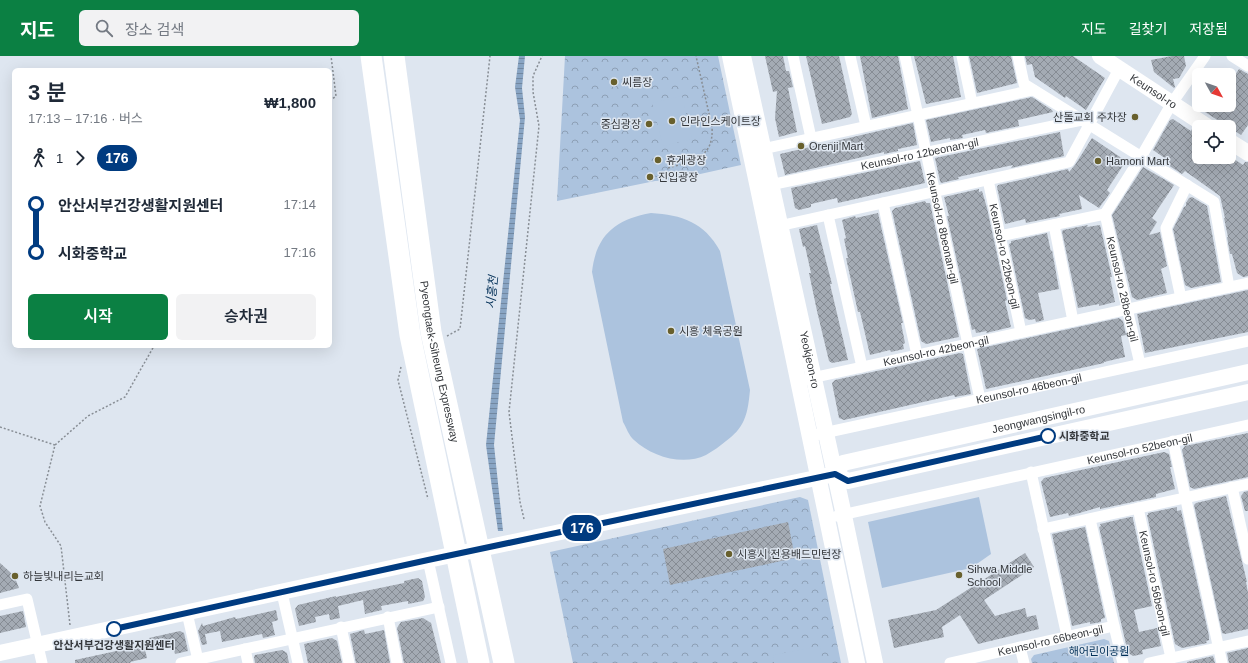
<!DOCTYPE html>
<html lang="ko">
<meta charset="utf-8">
<style>
:root{--surface:#fff;--page:#f2f2f3;--text:#1f2937;--muted:#747a83;--accent:#0b8043}
body{margin:0;font-family:Arial,"Noto Sans KR",sans-serif;background:var(--page);color:var(--text);height:100vh;display:flex;flex-direction:column;font-size:15px;white-space:nowrap}
*{box-sizing:border-box;margin:0}
p{font-size:13px;color:var(--muted)}
.icon{flex:none;width:22px;height:22px;fill:none;stroke:currentColor;stroke-width:2;stroke-linecap:round;stroke-linejoin:round}
.map{position:relative;flex:1;overflow:hidden}
.details{position:absolute;left:12px;top:12px;width:320px;height:280px;display:flex;flex-direction:column;background:var(--surface);border-radius:6px;box-shadow:0 4px 16px #0002}
.details>*{flex:none}
.badge{padding:0 8px;border-radius:13px;font-size:14px;line-height:26px}
.needle{width:26px;rotate:130deg}
.controls{position:absolute;left:1192px;top:12px;display:grid;gap:8px}
.controls a{display:grid;place-items:center;width:44px;height:44px;border-radius:6px;background:var(--surface);box-shadow:0 4px 16px #0002;font-size:20px}
.map>.badge{position:absolute;translate:-50% -50%;box-shadow:0 0 0 2px #fff}
.legs{display:flex;align-items:center;gap:6px;height:44px;padding:0 16px;font-size:13px}
.legs p{margin-inline-start:auto}
.head{display:flex;align-items:center;justify-content:space-between;height:68px;padding:0 16px}
h1{font-size:22px;font-weight:600;line-height:30px}
.primary-button{display:flex;gap:8px;margin-top:auto;padding:8px 16px}
.primary-button a{flex:1;height:46px;border-radius:6px;background:var(--accent);color:#fff;font-size:16px;font-weight:600;line-height:46px;text-align:center}
.primary-button a+a{background:var(--page);color:var(--text)}
ul{padding:0 16px;list-style:none}
li{display:flex;align-items:center;gap:14px;height:48px;font-size:15px}
li i{display:grid;place-items:center;width:6px;height:100%;margin:0 5px;background:currentColor}
li i::after{content:'';width:10px;height:10px;margin:-5px;border:3px solid;border-radius:50%;background:var(--surface)}
li p{margin-inline-start:auto}
li:first-child i{background:linear-gradient(#0000 50%,currentColor 0)}
li:last-child i{background:linear-gradient(currentColor 50%,#0000 0)}
header{display:flex;align-items:center;gap:24px;box-sizing:border-box;height:56px;padding:0 20px;background:var(--accent);color:#fff}
header strong{font-size:19px}
nav{display:flex;gap:22px;margin-inline-start:auto;font-size:14px}
.search{width:280px;height:36px;background:var(--page);display:flex;align-items:center;gap:10px;box-sizing:border-box;padding:0 14px;border-radius:6px;color:var(--muted);font-size:15px}
.map>svg:first-child{display:block}
.park{fill:url(#park-crowns)}
.pitch{fill:#acc3de}
.water{fill:url(#water-rules)}
.building{fill:url(#building-cross-hatch)}
.lines{fill:none;stroke-linecap:round;stroke-linejoin:round}
.path{stroke:#888e95;stroke-width:1.5;stroke-dasharray:2 2;stroke-linecap:butt}
.street{stroke:#fff;stroke-width:11}
.secondary{stroke:#fff;stroke-width:16}
.highway{stroke:#fff;stroke-width:21}
.line-1-casing{stroke:#fff;stroke-width:9}
.line-1{stroke:#003b80;stroke-width:6}
.poi-dot{fill:#68602d;stroke:#dee6f0;stroke-width:1.5}
.stop-1-dot{fill:#fff;stroke:#003b80;stroke-width:2}
.labels{text-anchor:middle;dominant-baseline:central;stroke-width:3;stroke-linejoin:round;paint-order:stroke}
.poi-label{font-size:11px;fill:#34373b;stroke:#dee6f0;text-anchor:start}
.street-label{font-size:11px;fill:#34373b;stroke:#dee6f0}
.stop-label{font-size:11px;font-weight:bold;fill:#34373b;stroke:#dee6f0;text-anchor:start}
.park-label{font-size:11px;fill:#023058;stroke:#dee6f0}
.water-label{font-size:12px;font-style:italic;fill:#033058;stroke:#dee6f0}
</style>
<header>
<strong>지도</strong>
<div class="search"><svg class="icon" aria-label="search" viewBox="0 0 24 24"><circle cx="10" cy="10" r="6"/><path d="M15 15l6 6"/></svg>장소 검색</div>
<nav><a>지도</a><a>길찾기</a><a>저장됨</a></nav>
</header>
<div class="map">
<svg width="1248" height="607" viewBox="0 0 1248 607">
<defs>
<pattern id="park-crowns" width="20" height="18" patternUnits="userSpaceOnUse"><rect width="20" height="18" fill="#acc3de"/><path d="M2 6a3 3 0 1 1 6 0M12 15a3 3 0 1 1 6 0" fill="none" stroke="#8d9fb5"/></pattern>
<pattern id="water-rules" width="6" height="5" patternUnits="userSpaceOnUse"><rect width="6" height="5" fill="#89a5c4"/><path d="M0 2.5h6" fill="none" stroke="#7187a0"/></pattern>
<pattern id="building-cross-hatch" width="8" height="8" patternUnits="userSpaceOnUse"><rect width="8" height="8" fill="#a4abb4"/><path d="M0 0l8 8M0 8l8-8" fill="none" stroke="#868c94"/></pattern>
</defs>
<rect width="100%" height="100%" fill="#dee6f0"/>
<g class="park">
<polygon points="565,0 718,0 741,109 673,124 655,125 557,145"/>
<polygon points="800,441 808,444 841,607 573,607 550,496"/>
<polygon points="1104,583 1109,585 1114,607 1032,607 1031,603 1034,599"/>
</g>
<g class="pitch">
<polygon points="682,40 692,83 663,90 652,47"/>
<path d="M651 157C682 159 704 166 720 195L750 334C749 344 748 355 744 364 740 373 734 379 726 385 720 390 713 395 706 399 683 410 652 401 634 384 629 380 626 371 623 366L592 216C596 179 616 163 651 157Z"/>
<polygon points="979,441 991,498 971,512 882,532 868,466"/>
<polygon points="820,590 823,607 774,607 773,599"/>
</g>
<polygon class="water" points="519,0 525,0 522,32 525,61 494,389 503,475 498,475 486,389 520,64 515,31"/>
<g class="building">
<polygon points="765,0 783,0 786,15 789,15 793,31 788,32 797,76 779,81 775,62 777,35 773,36"/>
<polygon points="806,0 839,0 852,58 850,61 822,68"/>
<polygon points="860,0 898,0 908,53 872,62"/>
<polygon points="914,0 953,0 961,41 926,48"/>
<polygon points="969,0 1011,0 1017,27 977,37"/>
<polygon points="1025,0 1073,0 1105,22 1086,54 1066,40 1065,42 1035,21 1032,8 1027,9"/>
<polygon points="1172,0 1184,0 1186,10 1179,22 1173,23 1175,31 1174,32 1154,16 1151,4"/>
<polygon points="1239,13 1248,18 1248,69 1241,79 1205,56 1209,49 1229,49 1229,28"/>
<polygon points="1032,41 1052,54 1053,56 1018,64 1019,70 986,77 985,74 962,79 963,82 950,84 950,82 931,86 926,64"/>
<polygon points="1173,63 1191,75 1192,73 1199,78 1199,101 1231,101 1243,109 1245,106 1248,106 1248,220 1243,221 1237,217 1232,198 1230,198 1227,181 1228,181 1224,162 1225,162 1220,140 1185,115 1182,118 1168,109 1169,105 1153,94 1170,64"/>
<polygon points="913,67 917,89 898,93 898,95 884,98 884,96 785,119 780,98"/>
<polygon points="1060,76 1064,100 1011,112 1013,109 958,121 959,123 941,127 940,125 935,102"/>
<polygon points="1092,82 1126,105 1107,134 1110,137 1099,152 1079,139 1082,153 1059,158 1060,160 1045,163 1026,167 1025,163 1005,168 997,131 998,129 1068,113 1069,116 1075,109"/>
<polygon points="920,105 925,127 838,147 837,142 811,148 811,151 799,154 795,152 791,132"/>
<polygon points="1143,111 1174,129 1152,162 1157,166 1149,179 1160,176 1167,210 1161,213 1167,237 1137,244 1132,241 1112,159"/>
<polygon points="979,133 979,136 982,135 987,152 1007,244 1005,245 1011,271 986,277 987,275 976,277 975,273 972,274 947,160 949,160 944,141"/>
<polygon points="1192,141 1207,150 1221,226 1191,232 1185,229 1173,173 1184,151 1186,150 1186,147 1189,142"/>
<polygon points="925,145 926,147 930,147 959,281 926,288 921,285 892,155 895,152"/>
<polygon points="878,157 903,267 901,267 905,287 903,288 904,293 891,296 890,294 870,299 860,256 858,256 846,202 848,202 844,183 846,182 842,164 855,160 856,162"/>
<polygon points="817,169 828,213 832,228 830,228 848,304 832,307 829,305 817,255 809,217 811,217 805,190 803,191 799,173"/>
<polygon points="1088,169 1087,171 1100,169 1112,221 1110,221 1115,246 1099,250 1099,248 1078,252 1062,176 1063,174"/>
<polygon points="1047,177 1051,196 1052,194 1059,233 1038,237 1044,264 1036,266 1035,263 1029,264 1025,262 1009,188 1011,187 1011,185"/>
<polygon points="1248,234 1248,276 1145,297 1137,258"/>
<polygon points="1119,262 1123,265 1126,279 1121,280 1125,301 1104,306 1104,307 986,333 977,293"/>
<polygon points="960,297 963,298 971,338 955,341 954,339 844,364 839,362 832,327 835,324"/>
<polygon points="1248,377 1248,421 1194,433 1190,431 1182,394 1185,390"/>
<polygon points="1164,396 1169,398 1172,411 1170,411 1175,433 1156,438 1156,441 1100,453 1100,451 1069,460 1068,457 1050,461 1041,426 1044,422"/>
<polygon points="1248,435 1248,455 1245,455 1241,440 1244,436"/>
<polygon points="1226,440 1247,526 1246,526 1248,537 1248,573 1225,578 1222,577 1194,449 1196,447"/>
<polygon points="1177,451 1177,455 1181,454 1209,580 1209,584 1206,585 1207,587 1182,592 1175,588 1147,459 1148,459 1148,457"/>
<polygon points="1130,461 1133,461 1133,463 1152,550 1134,554 1139,576 1157,572 1161,590 1142,594 1143,598 1133,600 1128,597 1099,471 1101,470 1100,468"/>
<polygon points="788,466 795,502 670,529 663,493"/>
<polygon points="1085,471 1105,562 1101,563 1101,566 1090,568 1090,566 1072,570 1052,478"/>
<polygon points="1025,497 1034,511 984,544 995,560 1025,552 1027,561 1036,559 1039,573 978,588 960,559 942,571 944,581 894,592 888,564 936,554"/>
<polygon points="0,507 10,516 15,522 19,532 0,537"/>
<polygon points="418,522 422,525 425,541 423,545 408,548 408,545 381,550 382,554 365,558 363,544 338,550 340,562 330,564 329,558 315,561 316,566 299,570 295,553 298,549 336,540 336,541 404,527 404,525"/>
<polygon points="276,554 278,564 272,566 275,579 263,582 262,578 222,586 220,575 205,578 207,588 202,589 198,575 202,567 203,570 235,561 236,563"/>
<polygon points="23,555 26,571 0,577 0,560"/>
<polygon points="423,562 431,567 441,607 404,607 397,572 401,566"/>
<polygon points="364,574 365,578 384,574 390,607 356,607 350,578"/>
<polygon points="180,575 184,577 188,595 175,598 172,588 151,592 149,582"/>
<polygon points="332,582 337,585 342,607 308,607 304,588"/>
<polygon points="144,589 147,602 130,606 131,607 75,607 75,604"/>
<polygon points="1248,592 1248,607 1229,607 1227,597"/>
<polygon points="282,594 287,597 289,607 255,607 254,601 255,599"/>
<polygon points="1213,600 1215,607 1187,607 1187,606"/>
</g>
<g class="lines">
<g class="path">
<polyline points="330,45 336,40 331,0"/>
<path d="M668 112C693 105 714 102 712 71L696 0"/>
<polyline points="447,280 460,273 490,0"/>
<polyline points="401,311 398,324 428,443"/>
<polyline points="0,371 55,389"/>
<polyline points="524,463 520,446 509,356 539,70 533,36 533,20 542,0"/>
<polyline points="70,569 61,490 45,466 40,450 55,389 88,360 125,341 154,290"/>
</g>
<g class="street">
<polyline points="793,0 811,82"/>
<polyline points="850,0 866,70"/>
<path id="s1" d="M905 0 980 343"/>
<polyline points="962,0 972,47"/>
<polyline points="1018,0 1024,28 1214,146 1229,231"/>
<polyline points="1232,0 1248,10"/>
<polyline points="758,94 1033,34"/>
<path id="s2" d="M988 124 1021 276"/>
<path id="s3" d="M765 130 1082 64"/>
<polyline points="883,147 917,299"/>
<path id="s4" d="M1105 158 1140 308"/>
<polyline points="828,159 862,311"/>
<polyline points="1054,169 1073,265"/>
<polyline points="774,171 1069,106 1119,13"/>
<polyline points="1000,180 1105,158 1141,101 1172,47 1205,0"/>
<polyline points="1181,242 1166,172 1187,129"/>
<path id="s5" d="M807 323 1248 227"/>
<path id="s6" d="M810 380 1248 285"/>
<polyline points="1173,385 1222,607"/>
<polyline points="1031,416 1067,580"/>
<polyline points="1232,431 1248,503"/>
<path id="s7" d="M1138 452 1171 602"/>
<path id="s8" d="M837 460 1248 369"/>
<polyline points="1090,463 1114,570"/>
<polyline points="1043,473 1248,428"/>
<polyline points="428,504 451,607"/>
<polyline points="282,537 298,607"/>
<polyline points="0,549 27,543 42,607"/>
<polyline points="187,557 198,604"/>
<polyline points="388,561 397,607"/>
<polyline points="341,571 349,607"/>
<polyline points="1020,591 1024,607"/>
<polyline points="245,593 248,607"/>
<polyline points="181,607 439,551"/>
<path id="s9" d="M950 607 1114 570 1123 607"/>
<polyline points="1149,607 1248,585"/>
</g>
<g class="secondary">
<polyline points="730,0 758,132 857,607"/>
<path id="s10" d="M743 0 842 450 875 607"/>
<path id="s11" d="M1100 0 1208 71"/>
<polyline points="1229,85 1248,97"/>
<path id="s12" d="M835 418 843 407 1248 316"/>
<polyline points="0,597 428,504 835,418 848,425 1248,336"/>
</g>
<g class="highway">
<polyline points="371,0 410,279 479,607"/>
<path id="s13" d="M394 0 431 276 504 607"/>
</g>
</g>
<g class="lines">
<g class="line-1-casing">
<polyline id="line-1" points="114,573 428,504 835,418 848,425 1048,380"/>
</g>
<use href="#line-1" class="line-1"/>
</g>
<g class="poi-dot">
<circle cx="614" cy="26" r="4"/>
<circle cx="1135" cy="61" r="4"/>
<circle cx="672" cy="65" r="4"/>
<circle cx="649" cy="68" r="4"/>
<circle cx="801" cy="90" r="4"/>
<circle cx="658" cy="104" r="4"/>
<circle cx="1098" cy="105" r="4"/>
<circle cx="650" cy="121" r="4"/>
<circle cx="671" cy="275" r="4"/>
<circle cx="729" cy="498" r="4"/>
<circle cx="959" cy="519" r="4"/>
<circle cx="15" cy="520" r="4"/>
</g>
<g class="stop-1-dot">
<circle cx="1048" cy="380" r="7"/>
<circle cx="114" cy="573" r="7"/>
</g>
<g class="labels">
<g class="poi-label">
<text x="622" y="26">씨름장</text>
<text x="1127" y="61" text-anchor="end">산돌교회 주차장</text>
<text x="680" y="65">인라인스케이트장</text>
<text x="641" y="68" text-anchor="end">중심광장</text>
<text x="809" y="90">Orenji Mart</text>
<text x="666" y="104">휴게광장</text>
<text x="1106" y="105">Hamoni Mart</text>
<text x="658" y="121">진입광장</text>
<text x="679" y="275">시흥 체육공원</text>
<text x="737" y="498">시흥시 전용배드민턴장</text>
<text x="967" y="513">Sihwa Middle<tspan x="967" dy="13">School</tspan></text>
<text x="23" y="520">하늘빛내리는교회</text>
</g>
<g class="street-label">
<text stroke="none"><textPath href="#s11" startOffset="64">Keunsol-ro</textPath></text>
<text stroke="none"><textPath href="#s3" startOffset="158">Keunsol-ro 12beonan-gil</textPath></text>
<text stroke="none"><textPath href="#s1" startOffset="176">Keunsol-ro 8beonan-gil</textPath></text>
<text stroke="none"><textPath href="#s2" startOffset="78">Keunsol-ro 22beon-gil</textPath></text>
<text stroke="none"><textPath href="#s4" startOffset="77">Keunsol-ro 28beon-gil</textPath></text>
<text stroke="none"><textPath href="#s5" startOffset="132">Keunsol-ro 42beon-gil</textPath></text>
<text stroke="none"><textPath href="#s10" startOffset="311">Yeokjeon-ro</textPath></text>
<text stroke="none"><textPath href="#s13" startOffset="309">Pyeongtaek-Siheung Expressway</textPath></text>
<text stroke="none"><textPath href="#s6" startOffset="224">Keunsol-ro 46beon-gil</textPath></text>
<text stroke="none"><textPath href="#s12" startOffset="214">Jeongwangsingil-ro</textPath></text>
<text stroke="none"><textPath href="#s8" startOffset="310">Keunsol-ro 52beon-gil</textPath></text>
<text stroke="none"><textPath href="#s7" startOffset="77">Keunsol-ro 56beon-gil</textPath></text>
<text stroke="none"><textPath href="#s9" startOffset="103">Keunsol-ro 66beon-gil</textPath></text>
</g>
<g class="stop-label">
<text x="1059" y="380">시화중학교</text>
<text x="114" y="589" text-anchor="middle">안산서부건강생활지원센터</text>
</g>
<g class="park-label">
<text x="1099" y="595">해어린이공원</text>
</g>
<g class="water-label">
<text transform="translate(492 236) rotate(-84)">시흥천</text>
</g>
</g>
</svg>
<div class="controls">
<a><svg class="needle" viewBox="-14 -14 28 28"><path d="M0-13l5 13h-10z" fill="#e53935"/><path d="M0 13l5-13h-10z" fill="#747a83"/></svg></a>
<a><svg class="icon" aria-label="locate" viewBox="0 0 24 24"><circle cx="12" cy="12" r="6"/><path d="M12 2v4M12 18v4M2 12h4M18 12h4"/></svg></a>
</div>
<b class="badge" style="left:582px;top:472px;background:#003b80;color:#fff">176</b>
<section class="details">
<div class="head"><div><h1>3 분</h1><p>17:13 – 17:16 · 버스</p></div><b>₩1,800</b></div>
<div class="legs"><svg class="icon" aria-label="walk" viewBox="0 0 24 24"><circle cx="13" cy="4" r="2"/><path d="M13 8l-2 6 4 7M11 14l-3 7M7 12l3-4h3l4 4"/></svg>1<svg class="icon" aria-label="forward" viewBox="0 0 24 24"><path d="M9 5l7 7-7 7"/></svg><b class="badge" style="background:#003b80;color:#fff">176</b></div>
<ul>
<li><i style="color:#003b80"></i><b>안산서부건강생활지원센터</b><p>17:14</p></li>
<li><i style="color:#003b80"></i><b>시화중학교</b><p>17:16</p></li>
</ul>
<div class="primary-button"><a>시작</a><a>승차권</a></div>
</section>
</div>
